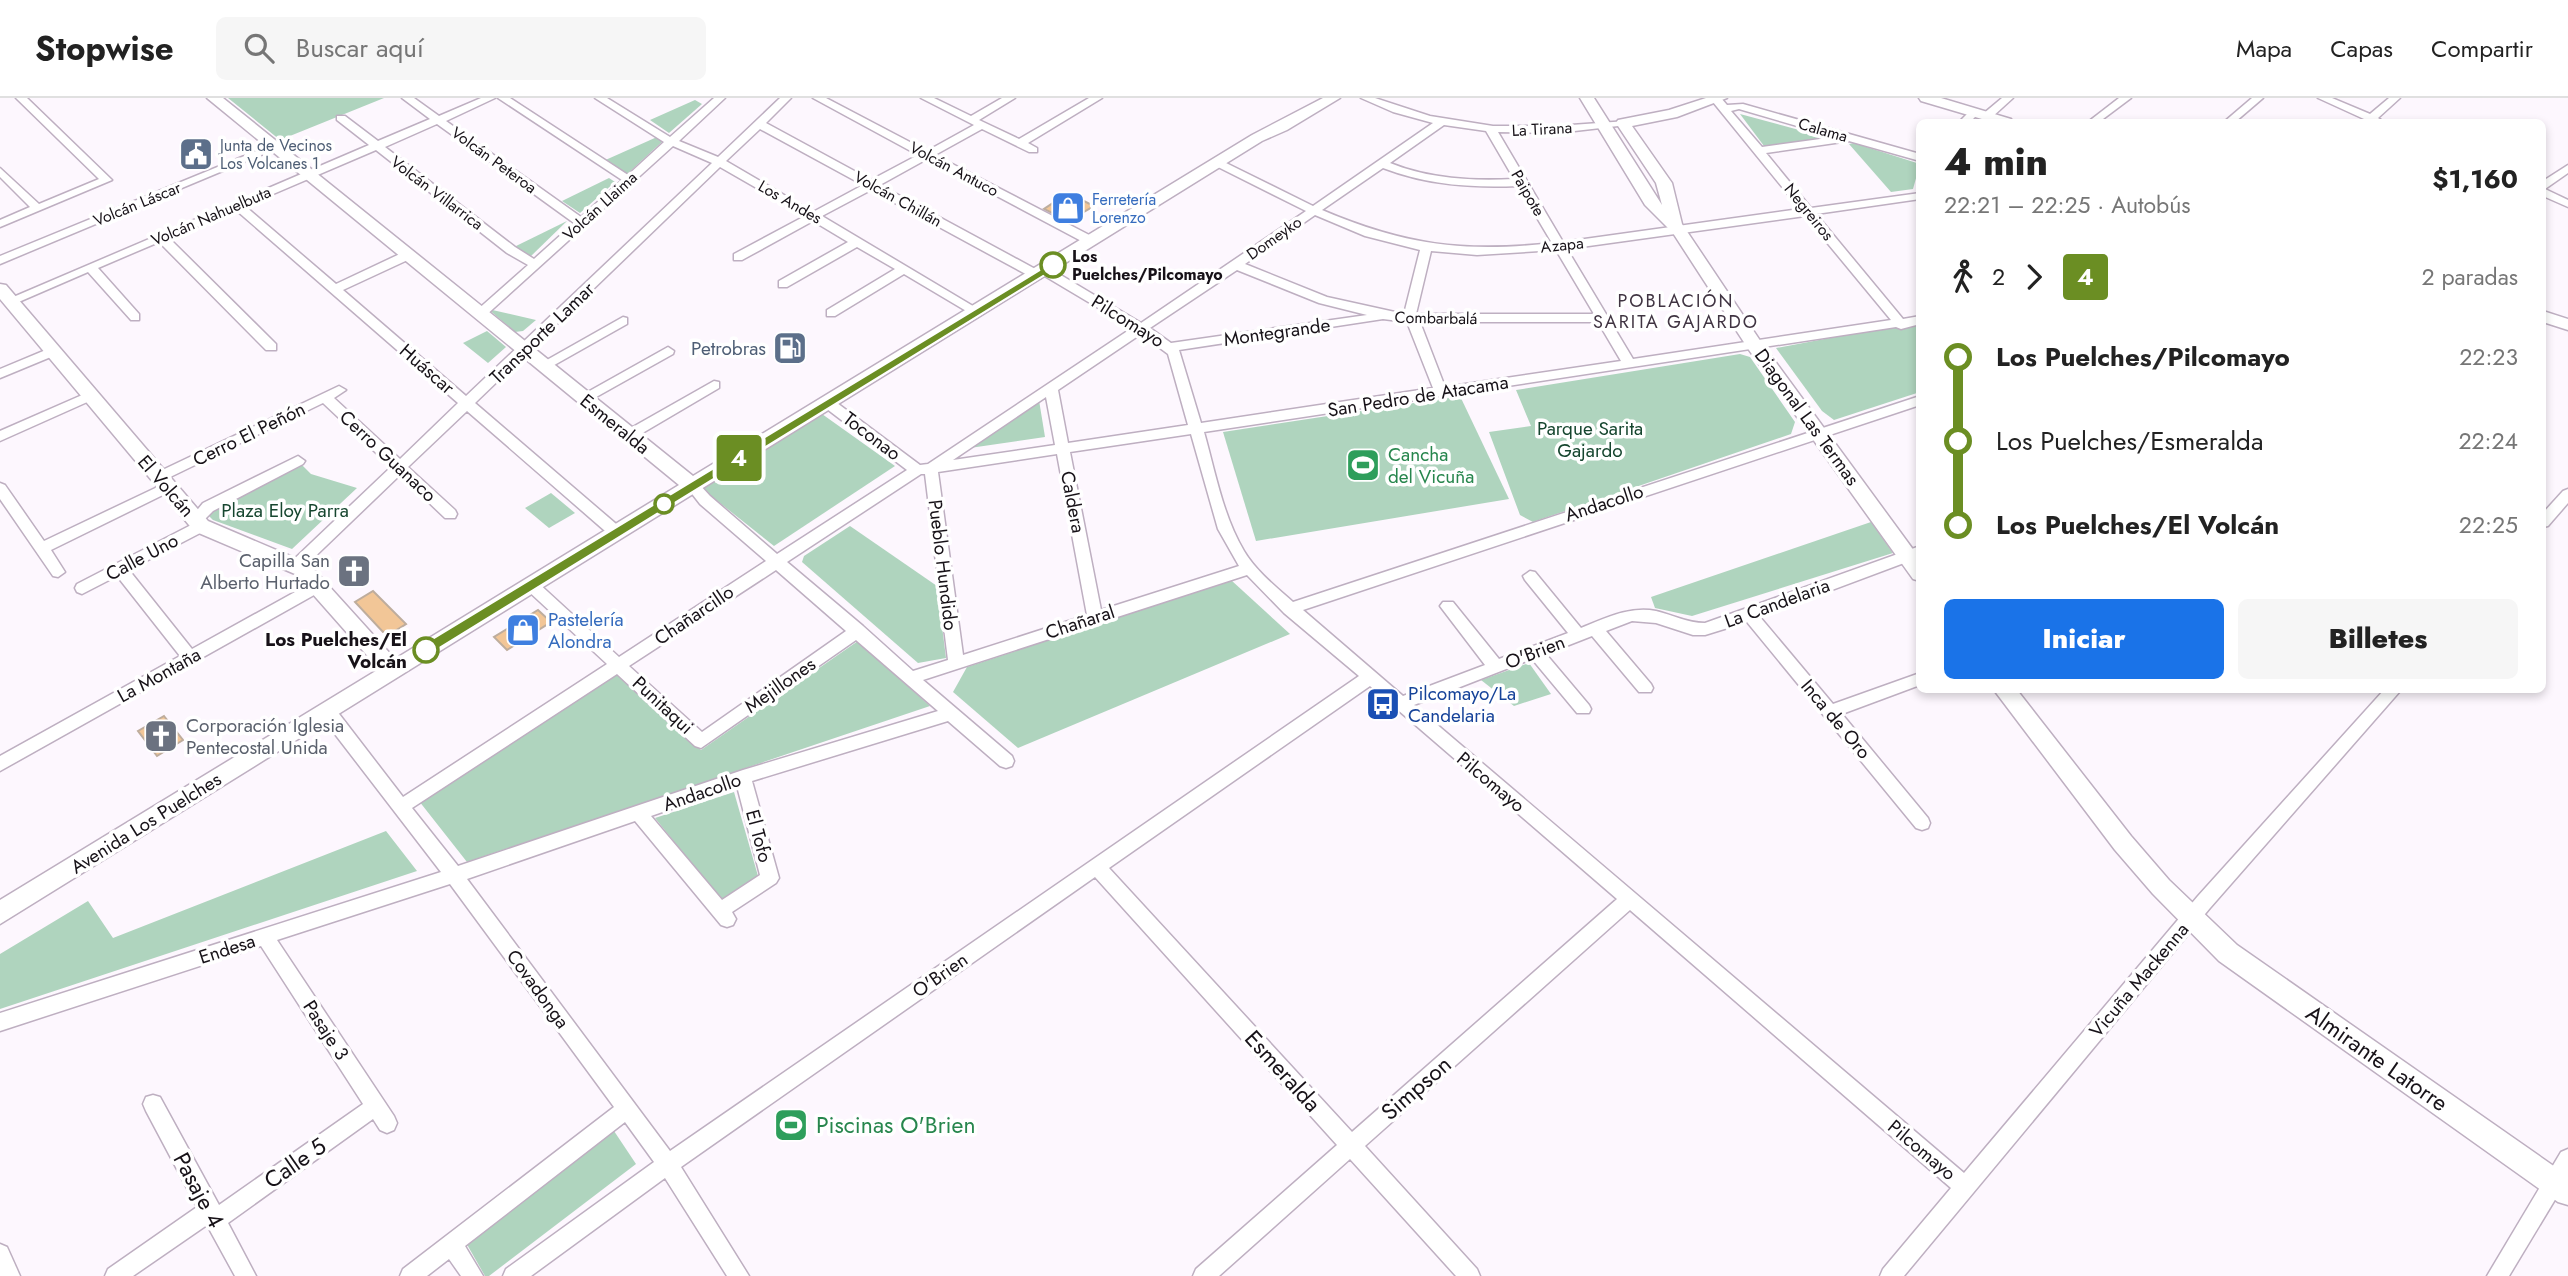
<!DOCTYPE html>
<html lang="es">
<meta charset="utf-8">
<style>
:root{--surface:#fff;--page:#f6f6f6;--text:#222;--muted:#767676;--line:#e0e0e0;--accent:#1a73e8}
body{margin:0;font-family:Jost,sans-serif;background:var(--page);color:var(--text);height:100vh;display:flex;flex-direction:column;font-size:26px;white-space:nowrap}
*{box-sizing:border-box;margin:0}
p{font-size:23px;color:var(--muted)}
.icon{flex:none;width:38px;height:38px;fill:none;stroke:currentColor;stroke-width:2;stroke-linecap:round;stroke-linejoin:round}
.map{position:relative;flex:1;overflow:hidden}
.drawer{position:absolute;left:1916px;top:21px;width:630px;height:574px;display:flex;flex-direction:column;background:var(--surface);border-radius:10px;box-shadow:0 4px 10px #0003}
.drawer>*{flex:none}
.badge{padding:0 14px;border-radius:5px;font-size:24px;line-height:46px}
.map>.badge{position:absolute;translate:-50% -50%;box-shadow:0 0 0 4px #fff}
.legs{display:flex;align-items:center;gap:10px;height:77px;padding:0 28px;font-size:23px}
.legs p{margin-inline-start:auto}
.overview{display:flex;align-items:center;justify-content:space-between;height:119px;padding:0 28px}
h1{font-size:38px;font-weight:800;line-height:52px}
.cta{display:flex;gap:14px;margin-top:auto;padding:14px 28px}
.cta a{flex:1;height:80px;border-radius:10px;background:var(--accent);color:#fff;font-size:28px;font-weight:800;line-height:80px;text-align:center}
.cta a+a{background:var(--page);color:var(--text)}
ul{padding:0 28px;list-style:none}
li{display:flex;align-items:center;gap:24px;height:84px;font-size:26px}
li i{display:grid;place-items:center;width:10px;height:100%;margin:0 9px;background:currentColor}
li i::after{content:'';width:18px;height:18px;margin:-9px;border:5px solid;border-radius:50%;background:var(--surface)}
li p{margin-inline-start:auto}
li:first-child i{background:linear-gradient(#0000 50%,currentColor 0)}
li:last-child i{background:linear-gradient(currentColor 50%,#0000 0)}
header{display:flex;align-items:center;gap:42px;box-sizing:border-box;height:98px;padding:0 35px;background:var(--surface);border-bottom:2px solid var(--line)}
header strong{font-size:33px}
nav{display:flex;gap:38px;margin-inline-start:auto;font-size:24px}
.search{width:490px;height:63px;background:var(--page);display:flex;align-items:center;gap:18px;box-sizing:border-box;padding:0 24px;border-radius:10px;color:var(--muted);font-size:26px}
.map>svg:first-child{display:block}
.green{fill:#afd4be}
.building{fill:#f2c697;stroke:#bead9d;stroke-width:2}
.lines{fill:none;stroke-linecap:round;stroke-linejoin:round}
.street-casing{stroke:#beafc1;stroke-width:3}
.secondary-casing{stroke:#beafc1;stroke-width:3}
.street{fill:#fff;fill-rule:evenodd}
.secondary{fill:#fff;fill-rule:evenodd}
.line-1{fill:#6b8e23;stroke:#fff;stroke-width:2}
.stop-1-dot{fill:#fff;stroke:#6b8e23;stroke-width:3.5}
.labels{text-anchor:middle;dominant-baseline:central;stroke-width:7;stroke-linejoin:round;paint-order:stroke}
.far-street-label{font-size:16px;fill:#171218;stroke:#fff}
.far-service-label{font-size:16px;fill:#4e5e75;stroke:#fff;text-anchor:start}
.far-shop-label{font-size:16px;fill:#366cbe;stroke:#fff;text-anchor:start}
.far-stop-label{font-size:16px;font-weight:bold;fill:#171218;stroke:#fff;text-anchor:start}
.far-neighbourhood-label{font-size:18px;letter-spacing:2px;fill:#403442;stroke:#fff}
.street-label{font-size:19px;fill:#171218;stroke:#fff}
.service-label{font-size:19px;fill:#4e5e75;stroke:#fff;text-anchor:end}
.park-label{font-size:19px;fill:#16462f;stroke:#fff}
.leisure-label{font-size:19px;fill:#27864d;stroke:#fff;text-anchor:start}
.worship-label{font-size:19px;fill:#5b616d;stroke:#fff;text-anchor:end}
.shop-label{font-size:19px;fill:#366cbe;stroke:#fff;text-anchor:start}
.stop-label{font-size:19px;font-weight:bold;fill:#171218;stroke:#fff;text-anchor:end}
.transit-label{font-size:19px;fill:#164399;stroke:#fff;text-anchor:start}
.near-street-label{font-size:23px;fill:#171218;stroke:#fff}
.near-leisure-label{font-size:23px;fill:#27864d;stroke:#fff;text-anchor:start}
</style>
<header>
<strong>Stopwise</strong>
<div class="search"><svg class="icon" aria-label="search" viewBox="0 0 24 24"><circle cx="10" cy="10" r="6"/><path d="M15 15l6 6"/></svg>Buscar aquí</div>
<nav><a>Mapa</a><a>Capas</a><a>Compartir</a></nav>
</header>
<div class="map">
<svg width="2568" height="1178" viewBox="0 0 2568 1178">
<rect width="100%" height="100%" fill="#fdf7fe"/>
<g class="green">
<polygon points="228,0 384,0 280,42"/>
<polygon points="695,2 702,6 669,35 650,22"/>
<polygon points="1740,16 1836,42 1764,48"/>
<polygon points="657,39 664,42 624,79 601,64"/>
<polygon points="1854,45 1920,66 1913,91 1891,94 1849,46"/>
<polygon points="609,80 615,84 580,115 562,103"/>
<polygon points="567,123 529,160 514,149"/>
<polygon points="488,211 536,222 523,233 515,234"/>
<polygon points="1920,223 1920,294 1834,322 1822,313 1776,250"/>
<polygon points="487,233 506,249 488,265 463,245"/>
<polygon points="1740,256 1750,259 1795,324 1791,336 1533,424 1520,417 1489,334 1531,328 1516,292"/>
<polygon points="1038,296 1045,339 956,352"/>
<polygon points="1460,298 1509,401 1256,443 1223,334"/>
<polygon points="822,316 895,368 774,448 701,390"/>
<polygon points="301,366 311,376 357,390 292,451 213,422 206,415"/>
<polygon points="551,395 575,415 549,430 525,410"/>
<polygon points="1871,424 1893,455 1692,518 1655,510 1651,499"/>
<polygon points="850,428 937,488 946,560 918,565 802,464 804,458"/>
<polygon points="1231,482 1290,536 1018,650 953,594 967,569"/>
<polygon points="858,543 930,608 467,764 419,703 616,575 701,652"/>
<polygon points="1529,565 1551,596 1514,608 1481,582"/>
<polygon points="734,694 758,778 721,802 655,720"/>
<polygon points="386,733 417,773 0,911 0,856 88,803 113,840"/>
<polygon points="614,1033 636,1066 489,1178 485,1178 465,1143"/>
</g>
<g class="building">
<polygon points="1068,95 1094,108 1068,123 1044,111"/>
<polygon points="373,493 406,526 395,533 383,534 355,504"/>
<polygon points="538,512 551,524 507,552 494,539"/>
<polygon points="164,618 183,642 157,658 138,633"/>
</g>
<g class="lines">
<g class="street-casing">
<g id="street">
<polygon points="16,0 27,0 112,82 0,129 0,122 30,109 0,79 0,70 39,106 99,81"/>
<path d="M402 0H414L439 18 481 0H495L446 23 581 119 622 82 498 0H510L628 77 664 44 595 0H607L670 39 714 0H725L679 43 718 59 780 0H791L766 25 871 82 918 57 813 0H826L927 53 974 27 921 0H934L971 18 1002 0H1015L979 22 1019 41 1089 0H1102L1028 45 1037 50V54H1029L982 31 935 57 1095 140V146H1087L927 61 880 87 1039 173 1041 170H1049L1141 225 1306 113 1214 67V63H1222L1313 108 1433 25 1393 14 1361 0H1375L1430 18 1493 28H1557L1627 23V27L1557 35 1498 34 1563 144 1800 111 1713 4V0H1721L1727 7 1743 6 1920 56V63L1849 43 1766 55 1811 110 1920 95V101L1816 116 1903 221 1920 218V226L1901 231 1896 229 1204 334C1215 373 1223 418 1244 453 1256 473 1276 489 1293 504L1920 298V307L1303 512 1403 598 1485 567 1443 512 1440 508 1443 504H1453L1499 561 1568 535 1525 482 1523 478 1530 473 1535 474 1581 530C1606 520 1629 508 1656 513 1673 517 1687 525 1705 525L1920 448V459L1760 519 1833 606 1920 575V587L1842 616 1928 720 1930 725 1928 730 1922 732 1916 730 1747 524 1705 537H1693L1656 525 1632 523 1606 533 1651 586 1653 590 1651 594H1639L1592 538 1546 556 1589 607 1591 611 1589 615H1577L1532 561 1414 607 1964 1075 2198 798 2384 592H2401L2210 810 1904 1178H1880L1883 1171 1951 1090 1630 812 1365 1048 1477 1171 1480 1178H1456L1350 1061 1219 1178H1193L1196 1171 1337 1047 1095 779 681 1069 749 1178H727L665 1080 531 1178H503L506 1171 654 1064 625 1024 465 1148 483 1178H461L449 1161 427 1178H400L403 1171 614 1009 450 786 277 842 394 1018 397 1025 394 1032 387 1035 380 1032 373 1021 228 1125 256 1178H235L207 1127 133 1178H105L108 1171 197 1109 146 1013 143 1006 146 999 153 997 160 999 219 1107 363 1006 261 848 0 933V915L441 774 321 618 319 613 321 608H333L403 699 607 566 526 491 524 487 526 483H536L619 559 766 463 700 406 686 388 688 385H698L710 398 777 456 907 372 823 308V302H833L920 367 928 366 1132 230 1043 177 1041 180H1033L871 92 822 118 983 214 981 217H973L904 176 835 218H827V212L895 171 857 149 787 189H779V183L848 144 813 123 742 162H734V156L805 118 720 69 475 305 622 431 624 435 622 439H612L467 313 408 369 455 412 457 416 455 420H445L400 377 301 472H291L289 468 291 464 391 369 323 305 164 382H154L152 379 154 376 339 288 346 292 334 300 400 361 458 305 236 112 169 140 276 246V252H266L159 144 98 170 139 216V222H131L88 174 14 206 10 207 4 203 369 47 337 22V18H345L378 43 430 21ZM1739 11 1835 39 1762 49 1731 13ZM437 26 574 125 534 161 515 149 385 49ZM1444 27 1486 33 1514 81C1472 83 1430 81 1390 65ZM760 31 863 87 813 114 726 63ZM673 48 712 65 466 298 343 192 412 160V154H404L336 186 245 108 376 52 507 155 528 167 476 213 474 216 480 220 484 219ZM1383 70C1427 87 1472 90 1518 88L1552 145C1464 155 1404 147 1322 112ZM1315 117 1365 138 1420 152 1404 216 1327 199 1245 166ZM1805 118 1891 222 1633 261 1567 151ZM1556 152 1594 216H1416L1431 153 1477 157ZM1237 172 1319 205 1367 217 1171 245 1150 230ZM1383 221 1407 224 1433 290 1201 325 1179 252ZM1420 224H1598L1621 263 1445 289ZM1141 236 1168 256 1188 327 1068 345 1058 292ZM1046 299 1055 347 953 362ZM1191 336 1218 431 1239 468 1101 512 1070 354ZM1057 356 1087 517 963 557 938 374ZM921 376H925L948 562 913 573 863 528 787 464ZM776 472 846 533 702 634 629 568ZM1247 477 1284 515 1359 578 670 1053 467 781 635 723 721 827 727 829 733 827 736 821 732 814 776 785 779 780 752 683 948 623 1000 668 1006 670 1012 668 1014 663 1012 658 923 582ZM856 542 938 613 743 672 458 768 412 710 617 576 695 648 701 650ZM1370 588 1393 610 1398 612 1617 801 1352 1034 1109 770ZM737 688 760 777 722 802 651 718Z"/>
<polygon points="2002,0 2013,0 1991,20 1983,20 1983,16"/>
<polygon points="2119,0 2131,0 2099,24 2088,24"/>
<polygon points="2252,0 2263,0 2235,24 2224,24"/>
<polygon points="2318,0 2332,0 2370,16 2389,0 2400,0 2378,20 2384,24 2362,24 2364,21"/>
<polygon points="1971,12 1980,14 1970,24 1959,24"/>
<polygon points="271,47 280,49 0,166 0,158"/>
<polygon points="2568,67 2568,75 2545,91 2568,102 2568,109 2543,98 2543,83"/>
<polygon points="623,219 627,220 627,226 549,270 539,270 538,267"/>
<polygon points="53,249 58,250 58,256 0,280 0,271"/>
<polygon points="668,249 674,253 673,256 589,303 584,304 577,300"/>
<polygon points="714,283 719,284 719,290 634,340 624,340 622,337 624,334"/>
<polygon points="89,294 94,295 94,301 0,343 0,333"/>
<polygon points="298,358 305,363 303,366 213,413 203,423 208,428 206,432 129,472 192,551 313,484 323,484 325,488 323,492 0,673 0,658 180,558 117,478 82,496 77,494 75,490 77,486 193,426 189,422 203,405"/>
<polygon points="168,384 175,389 173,392 51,452 65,474 58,479 53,478 0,401 0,385 5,387 44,443"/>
<polygon points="2568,391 2568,405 2548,428 2543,429 2543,415 2563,393"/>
<polygon points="2568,1051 2568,1080 2509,1178 2487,1178 2561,1054"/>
<polygon points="0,1146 7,1149 20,1178 0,1178"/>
</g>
</g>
<g class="secondary-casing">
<g id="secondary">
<polygon points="207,0 223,0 693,378 1252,37 1323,0 1340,0 1287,32 1262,43 0,826 0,802 379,571 295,476 194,433 0,201 0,186 6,187 208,423 309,466 395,561 679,387"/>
<polygon points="1580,0 1594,0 1662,107 1656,85 1616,25 1618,22 1669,12 1706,0 1727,0 1677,19 1632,28 1672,85 1682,126 1761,244 1920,461 1920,483 1913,481 1749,252 1673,135 1645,107"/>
<polygon points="1919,0 1941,0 2011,21 2013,24 1992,24 1921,3"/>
<polygon points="2543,213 2568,221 2568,232 2543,224"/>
<polygon points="1994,592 2017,592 2131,738 2169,782 2237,847 2568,1078 2568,1107 2558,1104 2219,863 2153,796 2115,752"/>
</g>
</g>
<use href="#street" class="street"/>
<use href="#secondary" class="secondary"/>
</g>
<polygon class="line-1" points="1053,164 1056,165 1056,170 431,555 421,555 421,548"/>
<defs>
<g id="civic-square" transform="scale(1.75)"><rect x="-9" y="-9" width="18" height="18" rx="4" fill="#5c6f8a" stroke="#fff"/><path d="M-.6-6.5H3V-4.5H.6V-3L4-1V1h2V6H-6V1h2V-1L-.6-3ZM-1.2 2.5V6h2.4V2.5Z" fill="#fff"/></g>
<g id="shop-square" transform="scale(1.75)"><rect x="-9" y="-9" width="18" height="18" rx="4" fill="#3f7fe0" stroke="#fff"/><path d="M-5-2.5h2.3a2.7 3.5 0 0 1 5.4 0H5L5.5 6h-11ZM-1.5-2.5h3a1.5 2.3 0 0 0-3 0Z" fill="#fff"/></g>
<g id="fuel-square" transform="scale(1.75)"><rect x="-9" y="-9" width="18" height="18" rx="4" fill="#5c6f8a" stroke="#fff"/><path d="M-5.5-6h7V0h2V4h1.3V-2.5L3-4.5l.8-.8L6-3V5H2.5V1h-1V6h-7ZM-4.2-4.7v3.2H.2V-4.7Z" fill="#fff"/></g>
<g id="stadium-square" transform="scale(1.75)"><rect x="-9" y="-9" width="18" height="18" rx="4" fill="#2e9e5b" stroke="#fff"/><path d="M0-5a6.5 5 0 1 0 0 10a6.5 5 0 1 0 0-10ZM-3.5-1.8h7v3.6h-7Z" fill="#fff"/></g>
<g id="church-square" transform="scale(1.75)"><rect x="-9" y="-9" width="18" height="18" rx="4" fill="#6b7280" stroke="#fff"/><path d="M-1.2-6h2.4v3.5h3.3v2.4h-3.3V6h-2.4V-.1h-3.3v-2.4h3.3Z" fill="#fff"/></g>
<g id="bus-square" transform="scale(1.75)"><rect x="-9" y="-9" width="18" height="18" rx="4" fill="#1a4fb4" stroke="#fff"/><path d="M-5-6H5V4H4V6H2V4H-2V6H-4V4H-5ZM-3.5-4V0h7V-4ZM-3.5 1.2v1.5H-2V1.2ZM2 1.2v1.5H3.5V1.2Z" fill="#fff"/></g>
</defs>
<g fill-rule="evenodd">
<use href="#civic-square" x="196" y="56"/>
<use href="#shop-square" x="1068" y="110"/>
<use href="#fuel-square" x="790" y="250"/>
<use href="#stadium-square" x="1363" y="367"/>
<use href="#church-square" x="354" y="473"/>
<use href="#shop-square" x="523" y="532"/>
<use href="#bus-square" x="1383" y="606"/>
<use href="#church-square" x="161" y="638"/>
<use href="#stadium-square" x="791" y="1027"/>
</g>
<g class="stop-1-dot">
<circle cx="1053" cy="167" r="12"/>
<circle cx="664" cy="406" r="9"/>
<circle cx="426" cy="552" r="12"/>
</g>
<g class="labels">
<g class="far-street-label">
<text transform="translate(1542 31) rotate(-3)">La Tirana</text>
<text transform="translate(1823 32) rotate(16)">Calama</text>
<text transform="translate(494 62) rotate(36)">Volcán Peteroa</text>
<text transform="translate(954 71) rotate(28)">Volcán Antuco</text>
<text transform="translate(437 95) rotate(37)">Volcán Villarrica</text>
<text transform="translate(1528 95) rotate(60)">Paipote</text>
<text transform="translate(898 101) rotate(29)">Volcán Chillán</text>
<text transform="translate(790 104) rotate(30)">Los Andes</text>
<text transform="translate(137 106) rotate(-22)">Volcán Láscar</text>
<text transform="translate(600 108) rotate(-42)">Volcán Llaima</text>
<text transform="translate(1809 114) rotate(51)">Negreiros</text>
<text transform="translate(211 118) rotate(-23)">Volcán Nahuelbuta</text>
<text transform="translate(1274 140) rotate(-35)">Domeyko</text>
<text transform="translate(1562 147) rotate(-6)">Azapa</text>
<text transform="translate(1436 220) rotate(1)">Combarbalá</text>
</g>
<g class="far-service-label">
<text x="220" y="47">Junta de Vecinos<tspan x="220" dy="18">Los Volcanes 1</tspan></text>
</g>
<g class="far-shop-label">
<text x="1092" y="101">Ferretería<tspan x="1092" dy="18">Lorenzo</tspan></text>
</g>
<g class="far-stop-label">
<text x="1072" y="158">Los<tspan x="1072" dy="18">Puelches/Pilcomayo</tspan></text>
</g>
<g class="far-neighbourhood-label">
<text x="1676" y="203">POBLACIÓN<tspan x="1676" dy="21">SARITA GAJARDO</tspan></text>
</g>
<g class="street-label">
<text transform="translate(1128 223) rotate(32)">Pilcomayo</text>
<text transform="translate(1277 234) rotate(-8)">Montegrande</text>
<text transform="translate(542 235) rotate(-44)">Transporte Lamar</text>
<text transform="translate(427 271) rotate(41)">Huáscar</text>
<text transform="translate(1418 298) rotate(-9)">San Pedro de Atacama</text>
<text transform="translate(1807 319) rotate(54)">Diagonal Las Termas</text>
<text transform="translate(615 326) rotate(39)">Esmeralda</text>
<text transform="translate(249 336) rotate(-26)">Cerro El Peñón</text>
<text transform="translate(872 338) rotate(37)">Toconao</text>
<text transform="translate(388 358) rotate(43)">Cerro Guanaco</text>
<text transform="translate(166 388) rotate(49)">El Volcán</text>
<text transform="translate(1073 404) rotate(79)">Caldera</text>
<text transform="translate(1604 405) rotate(-18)">Andacollo</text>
<text transform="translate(142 459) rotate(-28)">Calle Uno</text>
<text transform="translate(943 467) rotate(83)">Pueblo Hundido</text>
<text transform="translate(1777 505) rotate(-20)">La Candelaria</text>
<text transform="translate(694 517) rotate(-34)">Chañarcillo</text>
<text transform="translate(1080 524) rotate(-18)">Chañaral</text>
<text transform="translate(1535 554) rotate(-21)">O'Brien</text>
<text transform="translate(159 577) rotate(-29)">La Montaña</text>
<text transform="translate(780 587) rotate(-35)">Mejillones</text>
<text transform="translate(663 607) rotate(43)">Punitaqui</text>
<text transform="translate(1836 621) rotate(50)">Inca de Oro</text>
<text transform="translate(1491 684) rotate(40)">Pilcomayo</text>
<text transform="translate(702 694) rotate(-19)">Andacollo</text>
<text transform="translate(146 725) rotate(-32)">Avenida Los Puelches</text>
<text transform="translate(759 738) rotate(75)">El Tofo</text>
<text transform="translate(227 851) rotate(-18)">Endesa</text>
<text transform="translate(940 877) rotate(-35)">O'Brien</text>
<text transform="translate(2139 882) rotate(-50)">Vicuña Mackenna</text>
<text transform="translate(538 891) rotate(54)">Covadonga</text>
<text transform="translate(326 932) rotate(57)">Pasaje 3</text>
<text transform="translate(1922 1052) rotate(40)">Pilcomayo</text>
</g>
<g class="service-label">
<text x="766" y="250">Petrobras</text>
</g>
<g class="park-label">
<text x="1590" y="330">Parque Sarita<tspan x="1590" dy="22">Gajardo</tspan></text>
<text x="285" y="412">Plaza Eloy Parra</text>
</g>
<g class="leisure-label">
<text x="1388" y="356">Cancha<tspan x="1388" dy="22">del Vicuña</tspan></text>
</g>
<g class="worship-label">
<text x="330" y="462">Capilla San<tspan x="330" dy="22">Alberto Hurtado</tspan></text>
<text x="186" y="627" text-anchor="start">Corporación Iglesia<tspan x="186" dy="22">Pentecostal Unida</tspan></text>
</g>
<g class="shop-label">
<text x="548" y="521">Pastelería<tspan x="548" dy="22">Alondra</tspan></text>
</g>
<g class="stop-label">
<text x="407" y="541">Los Puelches/El<tspan x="407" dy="22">Volcán</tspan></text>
</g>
<g class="transit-label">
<text x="1408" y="595">Pilcomayo/La<tspan x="1408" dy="22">Candelaria</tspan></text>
</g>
<g class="near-street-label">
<text transform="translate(2377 960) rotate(35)">Almirante Latorre</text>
<text transform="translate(1283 973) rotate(48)">Esmeralda</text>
<text transform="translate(1416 990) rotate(-41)">Simpson</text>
<text transform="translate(295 1065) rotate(-35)">Calle 5</text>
<text transform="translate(199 1092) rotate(62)">Pasaje 4</text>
</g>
<g class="near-leisure-label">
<text x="816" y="1027">Piscinas O'Brien</text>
</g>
</g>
</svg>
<b class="badge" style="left:739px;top:360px;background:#6b8e23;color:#fff">4</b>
<section class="drawer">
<div class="overview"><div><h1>4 min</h1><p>22:21 – 22:25 · Autobús</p></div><b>$1,160</b></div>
<div class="legs"><svg class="icon" aria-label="walk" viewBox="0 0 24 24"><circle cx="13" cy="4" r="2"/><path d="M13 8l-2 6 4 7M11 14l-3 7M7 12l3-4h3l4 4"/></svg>2<svg class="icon" aria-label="forward" viewBox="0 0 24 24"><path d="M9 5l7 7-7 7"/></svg><b class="badge" style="background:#6b8e23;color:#fff">4</b><p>2 paradas</p></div>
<ul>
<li><i style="color:#6b8e23"></i><b>Los Puelches/Pilcomayo</b><p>22:23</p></li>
<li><i style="color:#6b8e23"></i><span>Los Puelches/Esmeralda</span><p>22:24</p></li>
<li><i style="color:#6b8e23"></i><b>Los Puelches/El Volcán</b><p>22:25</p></li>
</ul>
<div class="cta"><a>Iniciar</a><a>Billetes</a></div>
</section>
</div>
